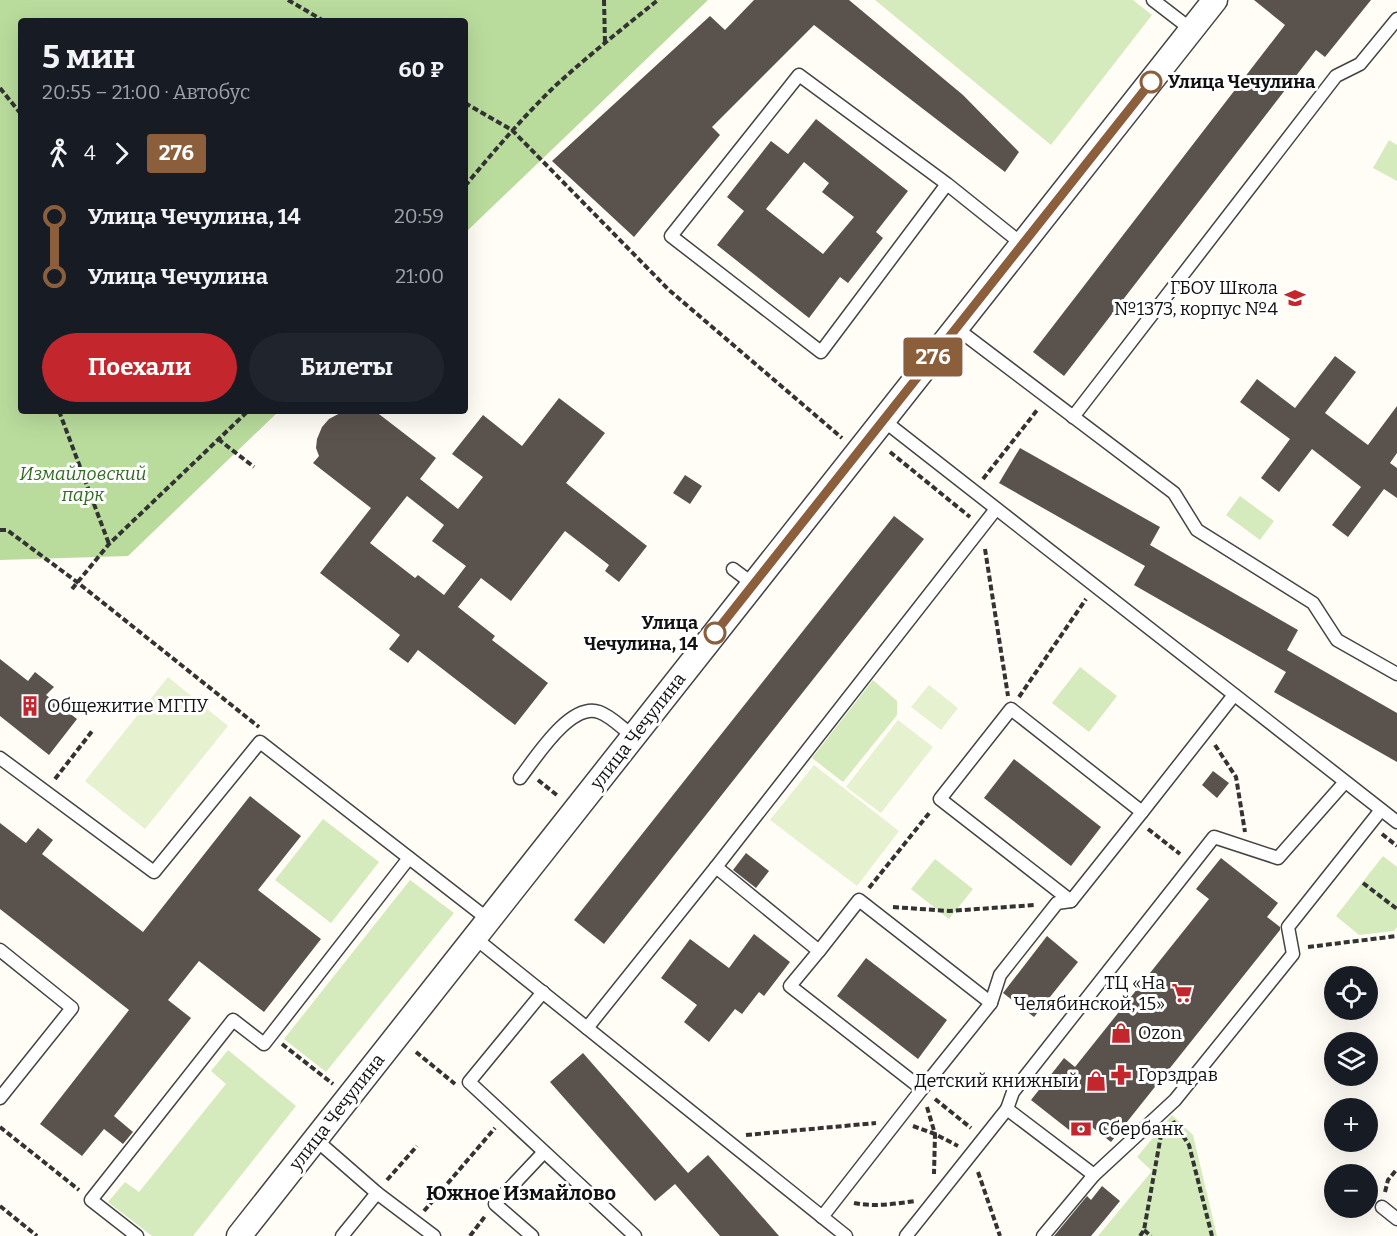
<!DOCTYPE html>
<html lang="ru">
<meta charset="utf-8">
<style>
:root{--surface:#171b24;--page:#20242c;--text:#f1f3f6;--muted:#9ea1a6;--accent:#c4262e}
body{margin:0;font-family:Bitter,serif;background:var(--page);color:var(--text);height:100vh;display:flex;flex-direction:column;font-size:22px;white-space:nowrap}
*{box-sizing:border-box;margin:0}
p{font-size:20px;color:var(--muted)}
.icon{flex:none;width:33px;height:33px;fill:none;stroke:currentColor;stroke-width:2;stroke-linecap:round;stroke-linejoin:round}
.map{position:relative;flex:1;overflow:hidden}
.side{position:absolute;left:18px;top:18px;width:450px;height:396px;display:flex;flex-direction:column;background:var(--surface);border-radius:6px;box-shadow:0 6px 24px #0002}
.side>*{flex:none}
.badge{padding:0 12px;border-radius:4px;font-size:21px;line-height:39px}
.controls{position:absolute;left:1324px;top:966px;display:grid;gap:12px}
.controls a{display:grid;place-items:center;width:54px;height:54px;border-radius:50%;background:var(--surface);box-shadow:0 6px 24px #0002;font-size:30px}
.map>.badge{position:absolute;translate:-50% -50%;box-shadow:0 0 0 3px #fff}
.legs{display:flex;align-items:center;gap:9px;height:66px;padding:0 24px;font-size:20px}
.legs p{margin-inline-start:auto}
.summary{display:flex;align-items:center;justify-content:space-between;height:102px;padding:0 24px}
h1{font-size:33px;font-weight:700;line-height:45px}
.button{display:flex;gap:12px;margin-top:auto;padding:12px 24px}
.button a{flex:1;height:69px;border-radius:36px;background:var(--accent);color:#fff;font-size:24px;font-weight:700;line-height:69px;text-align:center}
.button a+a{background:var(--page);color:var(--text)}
ul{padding:0 24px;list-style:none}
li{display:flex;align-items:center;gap:21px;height:60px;font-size:22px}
li i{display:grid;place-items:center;width:9px;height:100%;margin:0 8px;background:currentColor}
li i::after{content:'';width:15px;height:15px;margin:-8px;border:4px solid;border-radius:50%;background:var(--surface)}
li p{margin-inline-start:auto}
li:first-child i{background:linear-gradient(#0000 50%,currentColor 0)}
li:last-child i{background:linear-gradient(currentColor 50%,#0000 0)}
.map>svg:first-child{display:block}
.green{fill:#d5ebbd}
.forest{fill:#b9dc9c}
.pitch{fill:#e6f2cf}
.building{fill:#5a524d;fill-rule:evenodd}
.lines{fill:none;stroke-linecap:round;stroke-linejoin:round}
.service-casing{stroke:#444;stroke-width:15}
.minor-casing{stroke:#444;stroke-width:27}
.path{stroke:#333;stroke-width:4;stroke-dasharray:6 3;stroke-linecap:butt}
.service{stroke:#fff;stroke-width:12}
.minor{stroke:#fff;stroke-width:24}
.line-1-casing{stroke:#fff;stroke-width:14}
.line-1{stroke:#8b5e3c;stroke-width:9}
.stop-1-dot{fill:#fff;stroke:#8b5e3c;stroke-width:3}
.labels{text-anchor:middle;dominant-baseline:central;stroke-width:6;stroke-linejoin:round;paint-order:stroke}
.stop-label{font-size:18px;font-weight:bold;fill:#111;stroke:#fff;text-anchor:start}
.poi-label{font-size:18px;fill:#111;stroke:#fff;text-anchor:start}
.park-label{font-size:18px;font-style:italic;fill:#2f6b1f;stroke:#fff}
.street-label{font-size:18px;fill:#111;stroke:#fff}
.neighbourhood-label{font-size:20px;font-weight:bold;fill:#111;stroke:#fff}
</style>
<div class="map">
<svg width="1397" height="1236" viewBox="0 0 1397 1236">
<rect width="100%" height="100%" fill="#fffdf5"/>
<g class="green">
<polygon points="875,0 1133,0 1152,15 1051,145"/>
<polygon points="1389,140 1397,145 1397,181 1373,168"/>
<polygon points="1240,496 1274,521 1260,540 1226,515"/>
<polygon points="1080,667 1117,696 1089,732 1052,703"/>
<polygon points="873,680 897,701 897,715 843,782 812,758"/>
<polygon points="323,819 379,862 331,923 275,880"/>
<polygon points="1383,856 1397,867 1397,927 1394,931 1359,935 1336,916"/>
<polygon points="935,859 973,889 949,919 911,889"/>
<polygon points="410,880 454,913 326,1072 284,1039"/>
<polygon points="228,1050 296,1106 193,1236 152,1236 108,1202 125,1182 139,1192 226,1084 211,1071"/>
<polygon points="1172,1115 1193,1135 1217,1236 1098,1236 1152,1171 1137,1157"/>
</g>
<polygon class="forest" points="0,0 708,0 465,233 465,21 21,21 21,411 279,411 128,556 0,560"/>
<g class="pitch">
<polygon points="168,677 228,726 145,829 85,781"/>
<polygon points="929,685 958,708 941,730 911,707"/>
<polygon points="898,720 933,747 881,813 846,787"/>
<polygon points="814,765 899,831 857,886 770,820"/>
</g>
<g class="building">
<polygon points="754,0 849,0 963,95 1019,152 1005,172 814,25 712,127 720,135 634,237 552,161 710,16 725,30"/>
<polygon points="1254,0 1371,0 1325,57 1316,50 1064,376 1033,352 1285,25"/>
<path d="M816 119 908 191 876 232 883 238 848 283 840 277 809 318 717 245 744 211 727 197 771 141 788 154ZM804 162 829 183 822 192 854 217 823 254 766 209Z"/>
<polygon points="1335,356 1356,372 1325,413 1368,445 1397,406 1397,453 1390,463 1397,468 1397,498 1384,489 1348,537 1332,525 1361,487 1312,449 1279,492 1261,478 1290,439 1240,402 1257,379 1295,408"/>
<path d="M559 398 605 433 566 483 647 546 619 582 605 571 609 565 565 531 511 601 481 578 458 607 495 636 492 640 548 683 515 725 418 650 408 663 389 649 400 635 320 573 371 508 313 463 319 456 316 448 317 439 322 427 329 419 344 411H375L436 458 420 479 458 509 483 477 452 454 483 415 522 446ZM407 496 444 525 432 541 466 566 444 595 418 575 415 578 370 543Z"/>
<polygon points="1020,448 1160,527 1150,545 1298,630 1287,650 1397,713 1397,762 1274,692 1286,672 1134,585 1145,566 999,483"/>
<polygon points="685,475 702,486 690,504 673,493"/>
<polygon points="894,516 924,539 604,944 574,920"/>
<polygon points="0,659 28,681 35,672 54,687 46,695 77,719 49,755 0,716"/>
<polygon points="1014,759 1101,827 1071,866 984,798"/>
<polygon points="1213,771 1229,783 1217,798 1202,785"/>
<polygon points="250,796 301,836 258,890 321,939 264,1012 199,961 168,1000 191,1018 114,1116 133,1132 123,1144 104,1129 82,1156 40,1124 129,1010 0,909 0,823 26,843 38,828 53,840 42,854 143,932"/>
<polygon points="746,853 769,871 756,888 733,870"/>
<polygon points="1221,858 1278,903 1267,917 1280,927 1280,930 1111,1142 1088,1124 1078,1137 1031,1100 1064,1058 1075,1067 1209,899 1196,889"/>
<polygon points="754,934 790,962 764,996 759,992 742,1014 735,1009 709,1042 684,1022 697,1005 661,978 690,939 729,968"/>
<polygon points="1047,936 1078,962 1034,1017 1003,993"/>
<polygon points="866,958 947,1020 918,1059 837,996"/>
<polygon points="583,1053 688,1173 708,1155 779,1236 720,1236 675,1184 655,1201 550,1082"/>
<polygon points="1102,1186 1120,1201 1091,1236 1054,1236 1087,1196 1091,1200"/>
</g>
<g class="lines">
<g class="service-casing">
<g id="service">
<polyline points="1153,0 1192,30"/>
<polyline points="947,184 799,75 671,236 821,352 947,184 1022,244"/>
<polyline points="956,328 1174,493 1197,530 1313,603 1337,640 1397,674"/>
<polyline points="1073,417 1336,76 1360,64 1397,19"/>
<polyline points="883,420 1397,822"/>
<polyline points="733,569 753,584"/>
<polygon points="1011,709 1142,812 1071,901 940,799"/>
<polyline points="0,758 154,872 260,742 489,920"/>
<path d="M520 778C535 759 570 702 599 712 611 716 623 729 633 736"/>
<polyline points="1142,812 1234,695"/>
<polyline points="716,867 819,951 790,986 922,1089 822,1217"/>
<polyline points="475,938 846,1236"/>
<polyline points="0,950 72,1008 0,1098"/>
<polyline points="819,951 859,900 991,1003 922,1089"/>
<polyline points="543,992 469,1082 635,1236"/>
<polyline points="991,1003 1000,975 1057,903 1071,901"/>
<polyline points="587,1028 716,867 996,509"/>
<polyline points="1007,1109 1013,1092 1214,837 1278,858 1345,782"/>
<polyline points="315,1139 377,1193 434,1236"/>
<polyline points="1382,1207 1397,1219"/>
<polyline points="137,1236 91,1200 233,1020 264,1044 409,858"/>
<polyline points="342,1236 377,1193"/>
<polyline points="532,1236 495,1204 544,1152"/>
<polyline points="906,1236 1007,1109 1094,1175"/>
<polyline points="1043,1236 1094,1175 1175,1100 1293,954 1288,927 1381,810"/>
</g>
</g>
<g class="minor-casing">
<polyline id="minor" points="239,1236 1215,0"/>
</g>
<g class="path">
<polyline points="288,0 324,21"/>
<polyline points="604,0 605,43"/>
<polyline points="0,88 21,114"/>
<polyline points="465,103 512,130 669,290 842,438"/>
<path d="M465 186C494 151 523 117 555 86 588 56 623 28 658 0"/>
<polyline points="59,411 109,544"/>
<polyline points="218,439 254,467"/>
<polyline points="890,452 970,517"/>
<polyline points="983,479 1038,409"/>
<polyline points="0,530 7,530 77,582 259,727"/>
<polyline points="985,549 1008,696"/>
<polyline points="72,589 109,544 248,411"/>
<polyline points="1019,697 1086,599"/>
<polyline points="1215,745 1236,777 1245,832"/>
<polyline points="55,779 93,730"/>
<polyline points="538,780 558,796"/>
<polyline points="1148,829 1180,854"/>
<polyline points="1382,834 1397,846"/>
<polyline points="1363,883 1397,909"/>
<polyline points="869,888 930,812"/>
<polyline points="893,907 949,911 1035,905"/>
<polyline points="1308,947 1397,936"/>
<polyline points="282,1044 333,1084"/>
<polyline points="416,1052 455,1084"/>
<polyline points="935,1099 971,1128"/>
<polyline points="927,1107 935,1134 934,1174"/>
<polyline points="1173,1121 1189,1145 1212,1236"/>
<polyline points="913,1126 935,1134 958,1146"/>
<polyline points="0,1127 79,1190"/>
<polyline points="746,1135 876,1123"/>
<polyline points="978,1172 1000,1236"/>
<polyline points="387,1180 417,1146"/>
<polyline points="1385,1192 1388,1180 1397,1169"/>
<path d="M854 1203C874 1207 894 1204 915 1201"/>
<polyline points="0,1206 37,1236"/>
<polyline points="424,1211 495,1128"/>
<polyline points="1144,1230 1151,1236"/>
<polyline points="470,1236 486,1215"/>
<polyline points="1140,1236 1144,1230 1161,1135"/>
</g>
<use href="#service" class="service"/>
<use href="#minor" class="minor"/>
</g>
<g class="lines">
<g class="line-1-casing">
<polyline id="line-1" points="715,633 1151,82"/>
</g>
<use href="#line-1" class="line-1"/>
</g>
<defs>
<g id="school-bare" transform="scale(1.62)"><path d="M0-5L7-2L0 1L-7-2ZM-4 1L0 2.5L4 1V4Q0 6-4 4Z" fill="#c4262e" stroke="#fff" stroke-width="2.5" paint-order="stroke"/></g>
<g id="building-bare" transform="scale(1.62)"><path d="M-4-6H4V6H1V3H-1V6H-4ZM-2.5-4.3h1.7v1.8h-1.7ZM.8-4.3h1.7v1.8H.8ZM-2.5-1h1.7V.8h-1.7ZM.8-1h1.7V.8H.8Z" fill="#c4262e" stroke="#fff" stroke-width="2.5" paint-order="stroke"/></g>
<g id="supermarket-bare" transform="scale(1.62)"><path d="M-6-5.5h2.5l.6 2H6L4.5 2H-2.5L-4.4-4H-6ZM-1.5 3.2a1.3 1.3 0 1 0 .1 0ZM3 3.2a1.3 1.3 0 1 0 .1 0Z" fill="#c4262e" stroke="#fff" stroke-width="2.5" paint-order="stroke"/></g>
<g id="shop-bare" transform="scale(1.62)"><path d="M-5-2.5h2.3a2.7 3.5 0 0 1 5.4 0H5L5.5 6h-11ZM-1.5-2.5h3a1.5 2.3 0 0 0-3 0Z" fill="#c4262e" stroke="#fff" stroke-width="2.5" paint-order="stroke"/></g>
<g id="pharmacy-bare" transform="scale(1.62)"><path d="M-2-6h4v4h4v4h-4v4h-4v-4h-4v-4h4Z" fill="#c4262e" stroke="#fff" stroke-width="2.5" paint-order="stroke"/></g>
<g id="bank-bare" transform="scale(1.62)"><path d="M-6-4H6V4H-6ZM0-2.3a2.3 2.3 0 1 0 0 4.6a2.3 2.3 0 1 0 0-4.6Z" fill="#c4262e" stroke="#fff" stroke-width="2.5" paint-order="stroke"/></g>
</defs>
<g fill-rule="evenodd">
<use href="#school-bare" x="1295" y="298"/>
<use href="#building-bare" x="30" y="706"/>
<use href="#supermarket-bare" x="1182" y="993"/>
<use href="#shop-bare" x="1121" y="1033"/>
<use href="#pharmacy-bare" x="1121" y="1075"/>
<use href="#shop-bare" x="1096" y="1081"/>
<use href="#bank-bare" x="1081" y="1129"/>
</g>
<g class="stop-1-dot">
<circle cx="1151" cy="82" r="10"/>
<circle cx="715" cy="633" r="10"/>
</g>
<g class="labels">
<g class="stop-label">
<text x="1168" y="82">Улица Чечулина</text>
<text x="698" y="623" text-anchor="end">Улица<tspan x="698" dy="21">Чечулина, 14</tspan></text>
</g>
<g class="poi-label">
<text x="1278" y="288" text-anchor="end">ГБОУ Школа<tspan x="1278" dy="21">№1373, корпус №4</tspan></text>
<text x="47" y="706">Общежитие МГПУ</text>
<text x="1165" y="983" text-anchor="end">ТЦ «На<tspan x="1165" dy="21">Челябинской, 15»</tspan></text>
<text x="1138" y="1033">Ozon</text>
<text x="1138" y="1075">Горздрав</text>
<text x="1079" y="1081" text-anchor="end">Детский книжный</text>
<text x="1098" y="1129">Сбербанк</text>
</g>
<g class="park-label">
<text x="83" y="474">Измайловский<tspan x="83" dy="21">парк</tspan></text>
</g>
<g class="street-label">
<text transform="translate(638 731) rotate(-52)">улица Чечулина</text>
<text transform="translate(337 1112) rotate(-52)">улица Чечулина</text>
</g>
<g class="neighbourhood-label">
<text x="521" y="1193">Южное Измайлово</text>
</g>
</g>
</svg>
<div class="controls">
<a><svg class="icon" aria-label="locate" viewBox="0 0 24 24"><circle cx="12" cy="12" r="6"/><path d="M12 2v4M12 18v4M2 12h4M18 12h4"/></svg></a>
<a><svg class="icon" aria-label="layers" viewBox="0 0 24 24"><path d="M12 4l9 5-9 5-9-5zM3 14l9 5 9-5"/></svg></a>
<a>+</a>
<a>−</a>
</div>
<b class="badge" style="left:933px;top:357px;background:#8b5e3c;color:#fff">276</b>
<section class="side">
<div class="summary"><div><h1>5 мин</h1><p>20:55 – 21:00 · Автобус</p></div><b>60 ₽</b></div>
<div class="legs"><svg class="icon" aria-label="walk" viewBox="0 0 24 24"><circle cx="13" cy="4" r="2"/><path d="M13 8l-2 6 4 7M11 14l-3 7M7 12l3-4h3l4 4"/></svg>4<svg class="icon" aria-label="forward" viewBox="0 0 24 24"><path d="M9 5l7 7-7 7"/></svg><b class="badge" style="background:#8b5e3c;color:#fff">276</b></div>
<ul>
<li><i style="color:#8b5e3c"></i><b>Улица Чечулина, 14</b><p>20:59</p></li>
<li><i style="color:#8b5e3c"></i><b>Улица Чечулина</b><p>21:00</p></li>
</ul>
<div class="button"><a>Поехали</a><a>Билеты</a></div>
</section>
</div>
